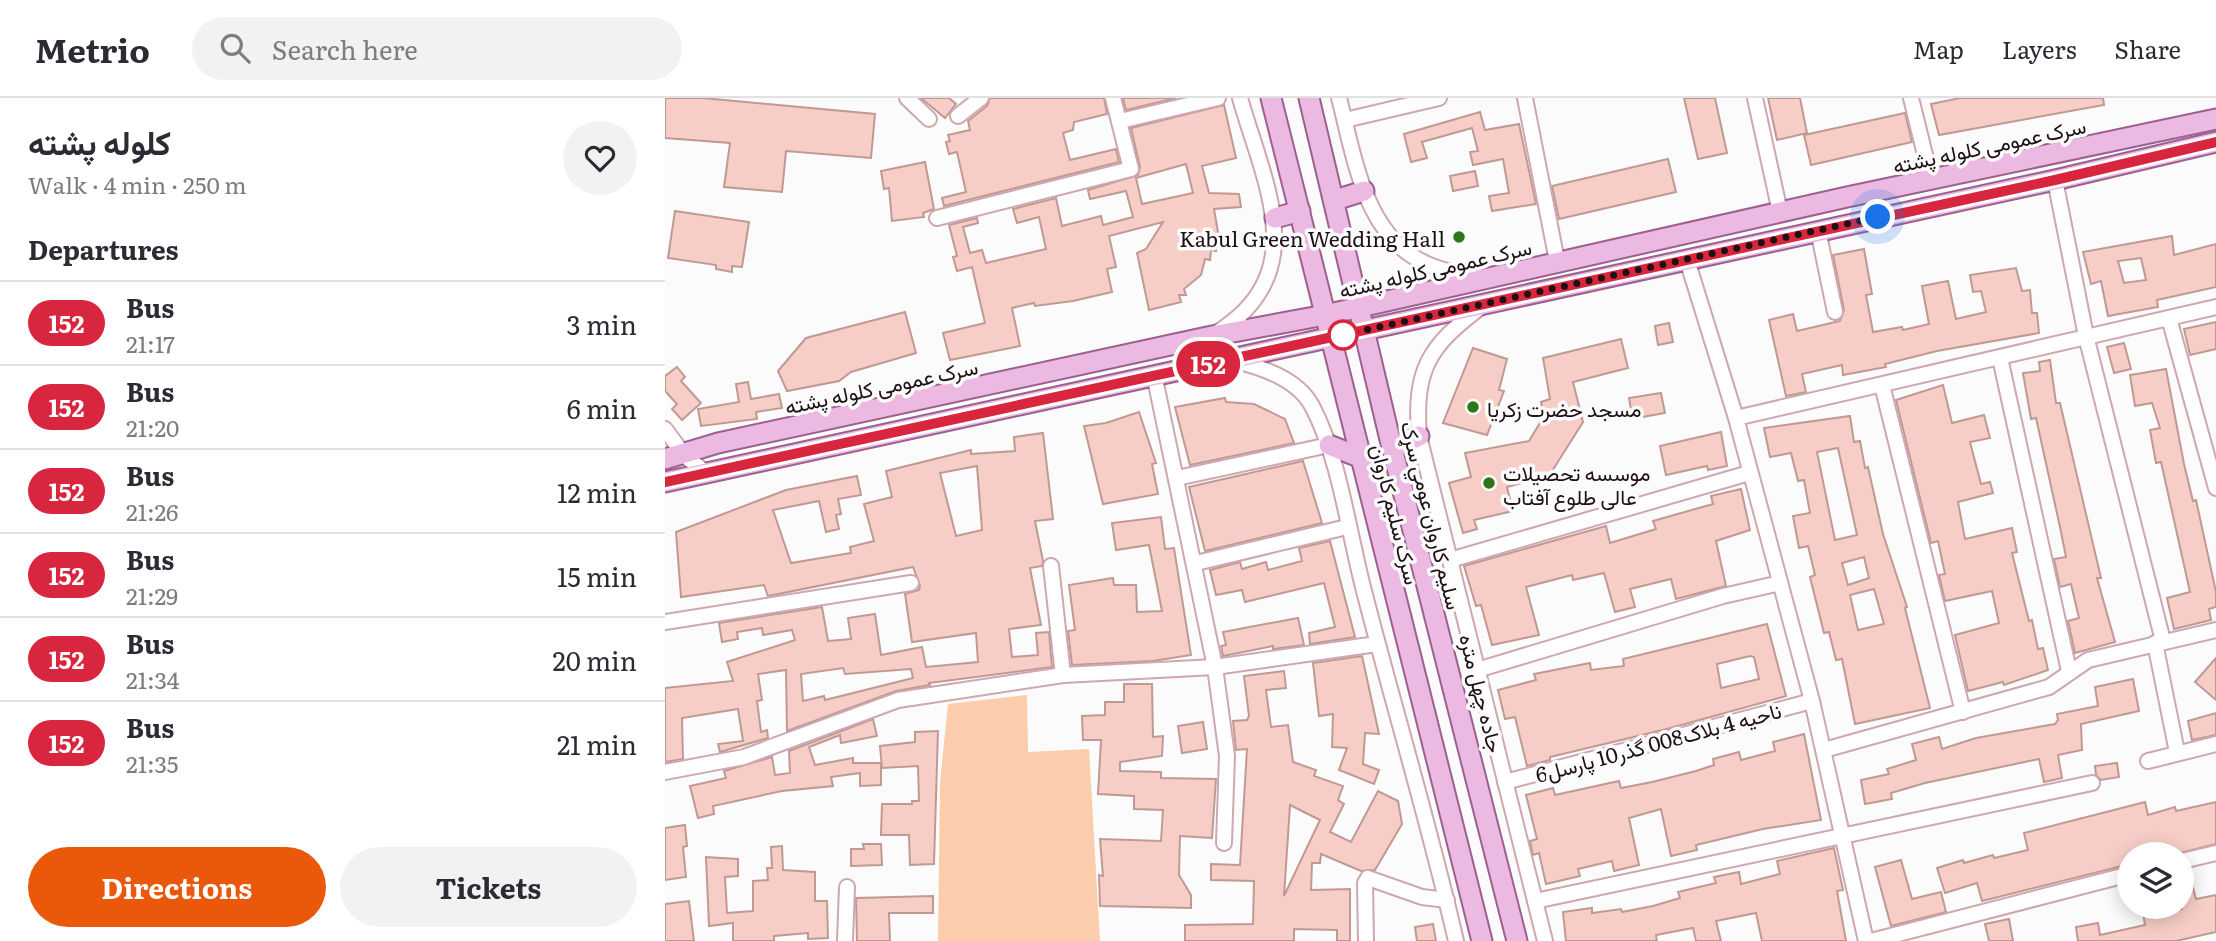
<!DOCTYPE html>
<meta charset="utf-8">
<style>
:root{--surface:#fff;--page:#f2f2f3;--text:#2b2b33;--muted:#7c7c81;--line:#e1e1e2;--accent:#ea580c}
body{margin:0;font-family:Literata,Vazirmatn,serif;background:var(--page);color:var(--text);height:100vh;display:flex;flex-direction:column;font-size:26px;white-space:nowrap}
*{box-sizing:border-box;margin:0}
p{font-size:23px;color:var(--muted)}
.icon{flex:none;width:38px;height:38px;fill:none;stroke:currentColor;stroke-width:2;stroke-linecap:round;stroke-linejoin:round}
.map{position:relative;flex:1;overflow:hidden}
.details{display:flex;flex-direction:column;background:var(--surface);width:665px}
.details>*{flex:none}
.badge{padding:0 14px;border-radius:23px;font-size:24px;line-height:46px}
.tools{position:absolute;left:1452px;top:744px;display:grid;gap:14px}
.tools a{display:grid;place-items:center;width:77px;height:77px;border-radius:50%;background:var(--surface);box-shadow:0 4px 18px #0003;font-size:35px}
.you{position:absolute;width:35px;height:35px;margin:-18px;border:5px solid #fff;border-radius:50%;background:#1a73e8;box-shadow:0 0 0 10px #1a73e833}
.map>.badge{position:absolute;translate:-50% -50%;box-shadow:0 0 0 4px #fff}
h2{padding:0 28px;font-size:26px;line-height:63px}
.round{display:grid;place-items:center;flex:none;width:74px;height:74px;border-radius:37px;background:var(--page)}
.overview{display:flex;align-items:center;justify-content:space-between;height:119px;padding:0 28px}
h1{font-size:33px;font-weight:700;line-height:52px}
.primary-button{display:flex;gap:14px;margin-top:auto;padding:14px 28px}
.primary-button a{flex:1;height:80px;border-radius:42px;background:var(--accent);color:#fff;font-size:28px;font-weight:700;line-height:80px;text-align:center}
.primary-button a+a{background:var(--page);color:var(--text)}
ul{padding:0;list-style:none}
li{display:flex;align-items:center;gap:21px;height:84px;padding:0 28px;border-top:2px solid var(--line)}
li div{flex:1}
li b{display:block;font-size:26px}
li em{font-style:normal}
li .badge{min-width:77px;font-weight:700;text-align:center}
header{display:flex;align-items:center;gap:42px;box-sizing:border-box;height:98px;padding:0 35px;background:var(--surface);border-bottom:2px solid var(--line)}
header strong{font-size:33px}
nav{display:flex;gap:38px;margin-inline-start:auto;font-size:24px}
.search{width:490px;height:63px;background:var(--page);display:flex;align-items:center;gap:18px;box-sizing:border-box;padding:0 24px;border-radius:38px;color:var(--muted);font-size:26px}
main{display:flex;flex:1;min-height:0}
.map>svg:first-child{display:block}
.green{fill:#fccdad}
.building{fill:#f7cec7;stroke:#c09993;stroke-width:2;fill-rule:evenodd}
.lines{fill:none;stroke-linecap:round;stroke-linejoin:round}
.minor-casing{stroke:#cea7b1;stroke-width:18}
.major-casing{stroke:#9c608e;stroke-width:23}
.minor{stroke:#fff;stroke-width:14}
.major{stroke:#ecb9e3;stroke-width:19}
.line-casing{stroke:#fff;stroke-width:16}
.line{stroke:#d7263d;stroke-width:10}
.walk{stroke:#1e1014;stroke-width:7;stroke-dasharray:0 12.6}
.poi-dot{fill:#2f771b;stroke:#fbfbfb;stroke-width:2.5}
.stop-dot{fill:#fff;stroke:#d7263d;stroke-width:3.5}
.labels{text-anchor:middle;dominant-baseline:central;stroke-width:7;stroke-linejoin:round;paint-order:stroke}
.street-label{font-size:21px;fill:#1e1014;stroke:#fbfbfb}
.poi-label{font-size:21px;fill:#1e1014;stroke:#fbfbfb;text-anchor:start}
</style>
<header>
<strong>Metrio</strong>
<div class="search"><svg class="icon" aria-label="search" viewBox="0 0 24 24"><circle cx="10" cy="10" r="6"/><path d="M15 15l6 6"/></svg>Search here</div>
<nav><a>Map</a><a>Layers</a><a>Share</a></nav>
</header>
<main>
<section class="details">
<div class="overview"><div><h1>کلوله پشته</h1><p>Walk · 4 min · 250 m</p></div><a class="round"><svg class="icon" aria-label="heart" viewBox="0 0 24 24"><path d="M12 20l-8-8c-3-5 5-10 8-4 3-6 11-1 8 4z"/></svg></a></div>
<h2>Departures</h2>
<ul>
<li><span class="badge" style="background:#d7263d;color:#fff">152</span><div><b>Bus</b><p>21:17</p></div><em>3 min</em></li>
<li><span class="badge" style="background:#d7263d;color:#fff">152</span><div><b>Bus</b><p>21:20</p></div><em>6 min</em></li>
<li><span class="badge" style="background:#d7263d;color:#fff">152</span><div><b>Bus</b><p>21:26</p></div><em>12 min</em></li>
<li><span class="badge" style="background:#d7263d;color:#fff">152</span><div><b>Bus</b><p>21:29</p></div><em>15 min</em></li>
<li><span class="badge" style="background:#d7263d;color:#fff">152</span><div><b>Bus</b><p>21:34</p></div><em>20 min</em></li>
<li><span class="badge" style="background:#d7263d;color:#fff">152</span><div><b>Bus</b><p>21:35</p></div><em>21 min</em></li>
</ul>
<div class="primary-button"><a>Directions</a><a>Tickets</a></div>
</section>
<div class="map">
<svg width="1551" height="843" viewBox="0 0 1551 843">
<rect width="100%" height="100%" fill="#fbfbfb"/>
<polygon class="green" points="362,597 363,654 424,651 435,843 273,843 275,684 283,606"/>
<g class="building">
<polygon points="0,0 38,0 210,16 206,60 121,53 117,94 59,89 65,45 0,40"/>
<polygon points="256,0 284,0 291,6 280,20"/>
<polygon points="325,0 439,0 442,16 409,24 408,32 398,35 405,62 451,51 454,64 279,108 277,100 301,94 292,54 284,56 281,44 285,43 283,37 305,32 303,23 322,8"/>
<polygon points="458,0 511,0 461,12"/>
<polygon points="1019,0 1050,0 1062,55 1033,61"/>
<polygon points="1103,0 1135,0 1142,35 1112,42"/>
<polygon points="1295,0 1438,0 1439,7 1274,37 1266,6"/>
<path d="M559 7 571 60 537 68 544 95 574 96 576 109 549 111 555 146 551 148V153L546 152 545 162 540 161 536 177 519 191 521 197H514L516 204 484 212 472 155 481 151 498 124 444 138 451 169 442 171 447 194 408 203 370 208 369 205 347 210 355 248 285 262 278 235 320 225 307 169 292 173 288 159 292 158 284 127 312 120 313 125 298 129 305 155 317 152 321 165 381 151 374 119 352 125 348 111 391 100 397 128 436 118 438 127 468 119 461 93 425 101 423 92 473 77 475 69 466 30ZM521 66 528 95 477 106 471 80Z"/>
<polygon points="815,14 820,32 854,26 871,106 827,113 824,98 844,95 838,61 808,67 805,54 813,53 807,30 757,44 762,60 746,64 739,36"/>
<polygon points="1240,15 1247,44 1146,67 1139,37"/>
<polygon points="1003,61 1011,94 894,121 887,88"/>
<polygon points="260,64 269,111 258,115 259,119 227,123 224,90 219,91 216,73"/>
<polygon points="810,73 813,88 788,93 785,78"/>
<polygon points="10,113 84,124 77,169 67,168 67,174 51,171 51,167 3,160"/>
<path d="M1507 138 1509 157 1551 146V189L1492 202 1493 209 1443 218 1436 183 1426 186 1418 154ZM1476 160 1481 182 1459 185 1453 163Z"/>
<polygon points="1199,151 1207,196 1201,197 1208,234 1237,229 1238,232 1264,226 1257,188 1283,183 1291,221 1321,214 1316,193 1308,194 1305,177 1351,170 1357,193 1365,192 1367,215 1372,215 1374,235 1272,253 1220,266 1221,269 1178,277 1177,267 1137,276 1141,294 1121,298 1104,222 1128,216 1132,233 1175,223 1179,212 1168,157"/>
<polygon points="240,214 251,255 186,274 174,283 122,293 113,273 141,240"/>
<polygon points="1551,224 1551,251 1525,257 1519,231"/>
<polygon points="1004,225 1008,244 993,247 990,228"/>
<polygon points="956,241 963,270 908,284 918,324 884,378 842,389 848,413 809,422 812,431 798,435 784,385 806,379 800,355 864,343 879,318 876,304 885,301 878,260"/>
<polygon points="1459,245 1466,271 1449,275 1442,249"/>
<polygon points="808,250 842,261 834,292 839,293 822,337 778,325"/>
<polygon points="1385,262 1391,305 1395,305 1436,480 1432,480 1450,544 1410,555 1403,523 1414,520 1406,486 1395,489 1389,461 1401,459 1395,429 1371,320 1366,321 1358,275 1375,273 1374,264"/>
<polygon points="12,269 20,279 16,283 36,305 17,322 7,311 12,306 0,293 0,278"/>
<polygon points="1501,271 1519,366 1528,403 1531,402 1551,494 1551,509 1544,511 1546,522 1509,531 1502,500 1525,494 1496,364 1491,365 1485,332 1495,330 1487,305 1470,308 1465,277"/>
<polygon points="83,284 86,301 114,296 117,310 91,314 92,321 36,328 33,311 74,304 71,286"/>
<polygon points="1278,287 1287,325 1319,317 1325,340 1305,344 1316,386 1325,384 1328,395 1293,404 1300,441 1347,430 1352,454 1347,455 1364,523 1367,522 1373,551 1378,550 1383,572 1339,587 1338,584 1303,593 1290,537 1334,525 1327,493 1280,503 1274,477 1280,476 1273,443 1266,445 1231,302"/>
<polygon points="996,295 1000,315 977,319 976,311 966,312 964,300"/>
<polygon points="560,300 561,304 589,306 620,321 629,345 525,367 510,309"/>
<polygon points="474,314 491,365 487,366 493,396 438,406 419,328 441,325"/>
<path d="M1185 318 1189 344 1195 343 1200 370 1203 369 1218 436 1242 509 1240 510 1265 610 1190 626 1177 561 1171 562 1164 534 1159 535 1145 479 1150 477 1143 448 1134 450 1128 418 1145 415 1139 382 1133 383 1126 355 1105 359 1099 330ZM1173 350 1192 437 1170 442 1152 354ZM1199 459 1204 480 1183 487 1177 465ZM1209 491 1219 526 1193 532 1185 497Z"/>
<polygon points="1056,334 1062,368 1043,372 1042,368 1001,377 995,348"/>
<path d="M378 335 388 421 370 423 378 463 377 468 365 470 376 527 344 531 347 559 373 557 371 535 384 534 387 569 264 585 265 587 231 593 122 633 121 572 93 576 97 602 92 603 96 634 102 632 103 640 55 654 53 646 78 643 73 611 17 620 18 661 0 664V590L68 583 62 564 130 542 127 532 98 537 97 530 72 534 73 541 57 544 54 525 157 509 163 543 186 541 183 520 210 516 216 557 257 549 261 569 313 564 311 535 247 544 240 496 254 492 255 488 248 469 103 498 99 487 16 499 11 434 121 392 192 378 196 397 173 401 176 416 171 417 174 431 161 434 154 403 108 412 126 465 186 455 185 449 209 443 199 406 227 399 221 373 306 352V356L350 353 349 339ZM312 368 317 432 291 438 275 375ZM178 570 180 576 246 571 248 580 160 602 159 598 138 603 136 576Z"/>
<polygon points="638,363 657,425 540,453 524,389"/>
<polygon points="1076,391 1085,432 1051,443 1061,488 1011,501 1006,481 965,491 970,509 950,514 939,475 908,482 907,477 861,489 874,537 827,547 816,507 811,508 799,468 941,428 945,445 991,431 988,423 1048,406 1046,398"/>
<polygon points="496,419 500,451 509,450 526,557 488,563 407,567 403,533 410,532 404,487 448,480 449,487 471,487 472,514 497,513 484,447 451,452 447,425"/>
<polygon points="665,443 690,539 645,546 644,535 670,529 659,485 580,504 577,492 551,497 545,472 575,464 577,471 601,464 603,472 637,463 634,450"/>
<polygon points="633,520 639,547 608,551 608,548 558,558 556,548 561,547 558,534"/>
<path d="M1102 526 1121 598 1002 631 885 659V662L862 668 850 619 840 621 833 592 871 582 869 576 925 565 926 572 959 568 958 561ZM1085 558 1089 559 1094 581 1056 590 1052 566Z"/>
<polygon points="697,558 714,636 700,635 698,666 714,672 709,686 674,672 682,650 667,649 668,616 654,618 648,565"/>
<polygon points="1551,560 1551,602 1530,584"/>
<path d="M619 573 621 590 601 592 606 629 623 627 628 664 651 672 649 678 678 688 673 702 679 706 665 734 686 744 713 693 733 703 737 726 710 772 696 773 656 756 655 765H647L646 792 685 791V843H672V832L629 831V843H520V827L588 826 589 783 546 782V766L575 767 582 651 571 652 568 623 582 622 584 618 579 578ZM625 707 655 722 619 798Z"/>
<polygon points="1468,581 1474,613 1416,626 1417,652 1393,657 1397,680 1379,684 1374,661 1260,685 1226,695 1227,701 1200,706 1196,682 1224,676 1222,671 1251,662 1247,646 1274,639 1277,651 1311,640 1390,626 1393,622 1392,616 1433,608 1430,589"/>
<polygon points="459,586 487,586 488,639 498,638 497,658 455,664 455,673 496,674 496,680 551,681 547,740 515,738 514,777 526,797 526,810 435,808 434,777 438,778 435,741 496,743 498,712 469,711 469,698 433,696 436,642 418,642 417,618 440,617 440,604 459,604"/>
<polygon points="1551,615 1551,637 1527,642 1523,623"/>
<polygon points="208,621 212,638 176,645 175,637 144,649 150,667 188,660 188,665 216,665 216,687 195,688 195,675 166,679 168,688 117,693 48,708 49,716 33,720 25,688 61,680 59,673 107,659 110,677 125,675 124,653"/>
<polygon points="538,624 542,651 517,655 513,628"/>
<polygon points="273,633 269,766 245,767 244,737 216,737 217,706 247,706 247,703 254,703 253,668 217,670 215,648 250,644 250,634"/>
<polygon points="1139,636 1156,722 1098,731 1031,747 1032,752 1006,758 996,711 964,720 974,767 949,773 947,763 913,771 915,778 881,786 874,755 868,757 865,743 872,741 861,697 888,690 890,697 954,683 956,690 987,684 1031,673 1049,667 1048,661 1074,654 1076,662 1110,653 1108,644"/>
<polygon points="1452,665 1454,679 1436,682 1431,677 1430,668"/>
<polygon points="1480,704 1483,717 1510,709 1511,713 1551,704 1551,746 1511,756 1465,756 1465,766 1317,803 1312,785 1280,795 1272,770 1298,762 1299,765 1328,757 1329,760 1363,752 1359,735"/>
<polygon points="20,727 22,748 18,749 21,779 0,782 0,730"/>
<polygon points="198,746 216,746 217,767 186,768 186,751 199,751"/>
<polygon points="117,748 118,772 150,774 150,803 162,803 163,840 143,841 143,835 109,838 109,843 68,843 68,825 44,828 41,759 73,761 73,778 60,779 62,815 88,813 88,783 103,782 102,770 107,770 106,749"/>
<polygon points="1169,750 1178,792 1172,793 1181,843 1097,843 1091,815 1051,823 1056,843 1031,843 1028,830 991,837 992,843 901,843 898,814 927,810 927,815 956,811 957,814 988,808 1015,800 1013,794 1051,785 1049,779 1074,774 1076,786 1115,776 1112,763"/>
<polygon points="1236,762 1247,801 1276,794 1281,814 1226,828 1210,769"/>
<polygon points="1527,786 1531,801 1551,797 1551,834 1511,843 1413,843 1411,829 1433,825 1435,837 1480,827 1477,808 1489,808 1491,816 1517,811 1517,788"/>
<polygon points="268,798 268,815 224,815 225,843 192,843 191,800"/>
<polygon points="24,803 29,843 0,843 0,806"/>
<polygon points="1344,821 1348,843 1324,843 1320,826"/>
<polygon points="768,826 771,843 752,843 750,829"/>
</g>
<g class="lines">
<g class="minor-casing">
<g id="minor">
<polyline points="242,0 264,21"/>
<path d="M674 0C690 61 700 143 767 168 782 174 799 177 814 181"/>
<polyline points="860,0 892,163"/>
<polyline points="1090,0 1115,114"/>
<polyline points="1246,0 1266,81"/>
<polyline points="293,18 316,0"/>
<polyline points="680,22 774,0"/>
<polyline points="455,23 553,0"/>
<polyline points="1390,82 1421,238 1498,543"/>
<polyline points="272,120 466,71 448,0"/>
<polyline points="1153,132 1170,214"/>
<polyline points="1022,162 1071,320 1147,603 1201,843"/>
<path d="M816 209C764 248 749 271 754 338L880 843"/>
<polyline points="1504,220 1551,390"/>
<path d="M553 234C648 174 599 85 575 0"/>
<polyline points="1335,260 1404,573"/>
<path d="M567 262C595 269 632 280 647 308 674 358 684 436 699 493 729 610 764 725 791 843"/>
<polyline points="489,276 550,569 562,658 559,745"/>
<polyline points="1217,287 1298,614"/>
<polyline points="1071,320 1551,209"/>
<polyline points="0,331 19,357 41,375"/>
<polyline points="512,380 664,347"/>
<polyline points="785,462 1084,375"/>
<polyline points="531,465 682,429"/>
<polyline points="386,468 398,577"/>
<polyline points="0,524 246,485"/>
<polyline points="1490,545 1512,654"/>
<polyline points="812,572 1058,498 1115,485"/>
<polyline points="1159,652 1384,589 1423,562 1551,532"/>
<polyline points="1483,663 1551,646"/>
<polyline points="0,674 79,659 233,602 398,577 550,569 712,546"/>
<polyline points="840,684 1147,603"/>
<polyline points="1517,763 1551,755"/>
<polyline points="870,803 1427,685"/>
<polyline points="180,843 182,789"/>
<polyline points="701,843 700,785 703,780 757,799 782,802"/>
<polyline points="1206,843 1465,776"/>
</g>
</g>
<g class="major-casing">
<g id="major">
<polyline points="606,0 817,843"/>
<polyline points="644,0 727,350 852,843"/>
<polyline points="670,102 699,93"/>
<polyline points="610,120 635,113"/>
<polyline points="664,347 694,359"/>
<polyline points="727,350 754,338"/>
<polyline points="0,361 53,345 547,238 660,217 1182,99 1551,21"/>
<polyline points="0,384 1390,82 1551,44"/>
</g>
</g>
<use href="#minor" class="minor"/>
<use href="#major" class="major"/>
</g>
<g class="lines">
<g class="line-casing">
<polyline id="line" points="0,384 1390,82 1551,44"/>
</g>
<use href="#line" class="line"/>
<polyline class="walk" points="678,237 1213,119"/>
</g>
<g class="poi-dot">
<circle cx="794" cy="139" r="7"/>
<circle cx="808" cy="309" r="7"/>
<circle cx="824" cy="385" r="7"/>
</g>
<circle class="stop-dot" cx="678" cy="237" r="14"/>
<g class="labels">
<g class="street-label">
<text transform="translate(1324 46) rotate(-12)">سرک عمومی کلوله پشته</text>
<text transform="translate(770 169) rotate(-13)">سرک عمومی کلوله پشته</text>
<text transform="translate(216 287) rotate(-12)">سرک عمومی کلوله پشته</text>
<text transform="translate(732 416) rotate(76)">سرک سلیم کاروان</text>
<text transform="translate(768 417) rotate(76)">سلیم کاروان عومي سړک</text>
<text transform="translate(818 595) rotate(76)">جاده چهل متره</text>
<text transform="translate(993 643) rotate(-15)">ناحیه 4 بلاک008 گذر10 پارسل6</text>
</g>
<g class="poi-label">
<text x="780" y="139" text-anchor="end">Kabul Green Wedding Hall</text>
<text x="822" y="309">مسجد حضرت زکریا</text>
<text x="838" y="373">موسسه تحصیلات<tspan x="838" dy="24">عالی طلوع آفتاب</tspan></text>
</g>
</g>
</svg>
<div class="tools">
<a><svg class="icon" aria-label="layers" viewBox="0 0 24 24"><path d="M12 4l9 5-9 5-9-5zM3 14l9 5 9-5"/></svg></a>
</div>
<div class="you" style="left:1213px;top:119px"></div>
<b class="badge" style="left:543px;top:266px;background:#d7263d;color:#fff">152</b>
</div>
</main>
